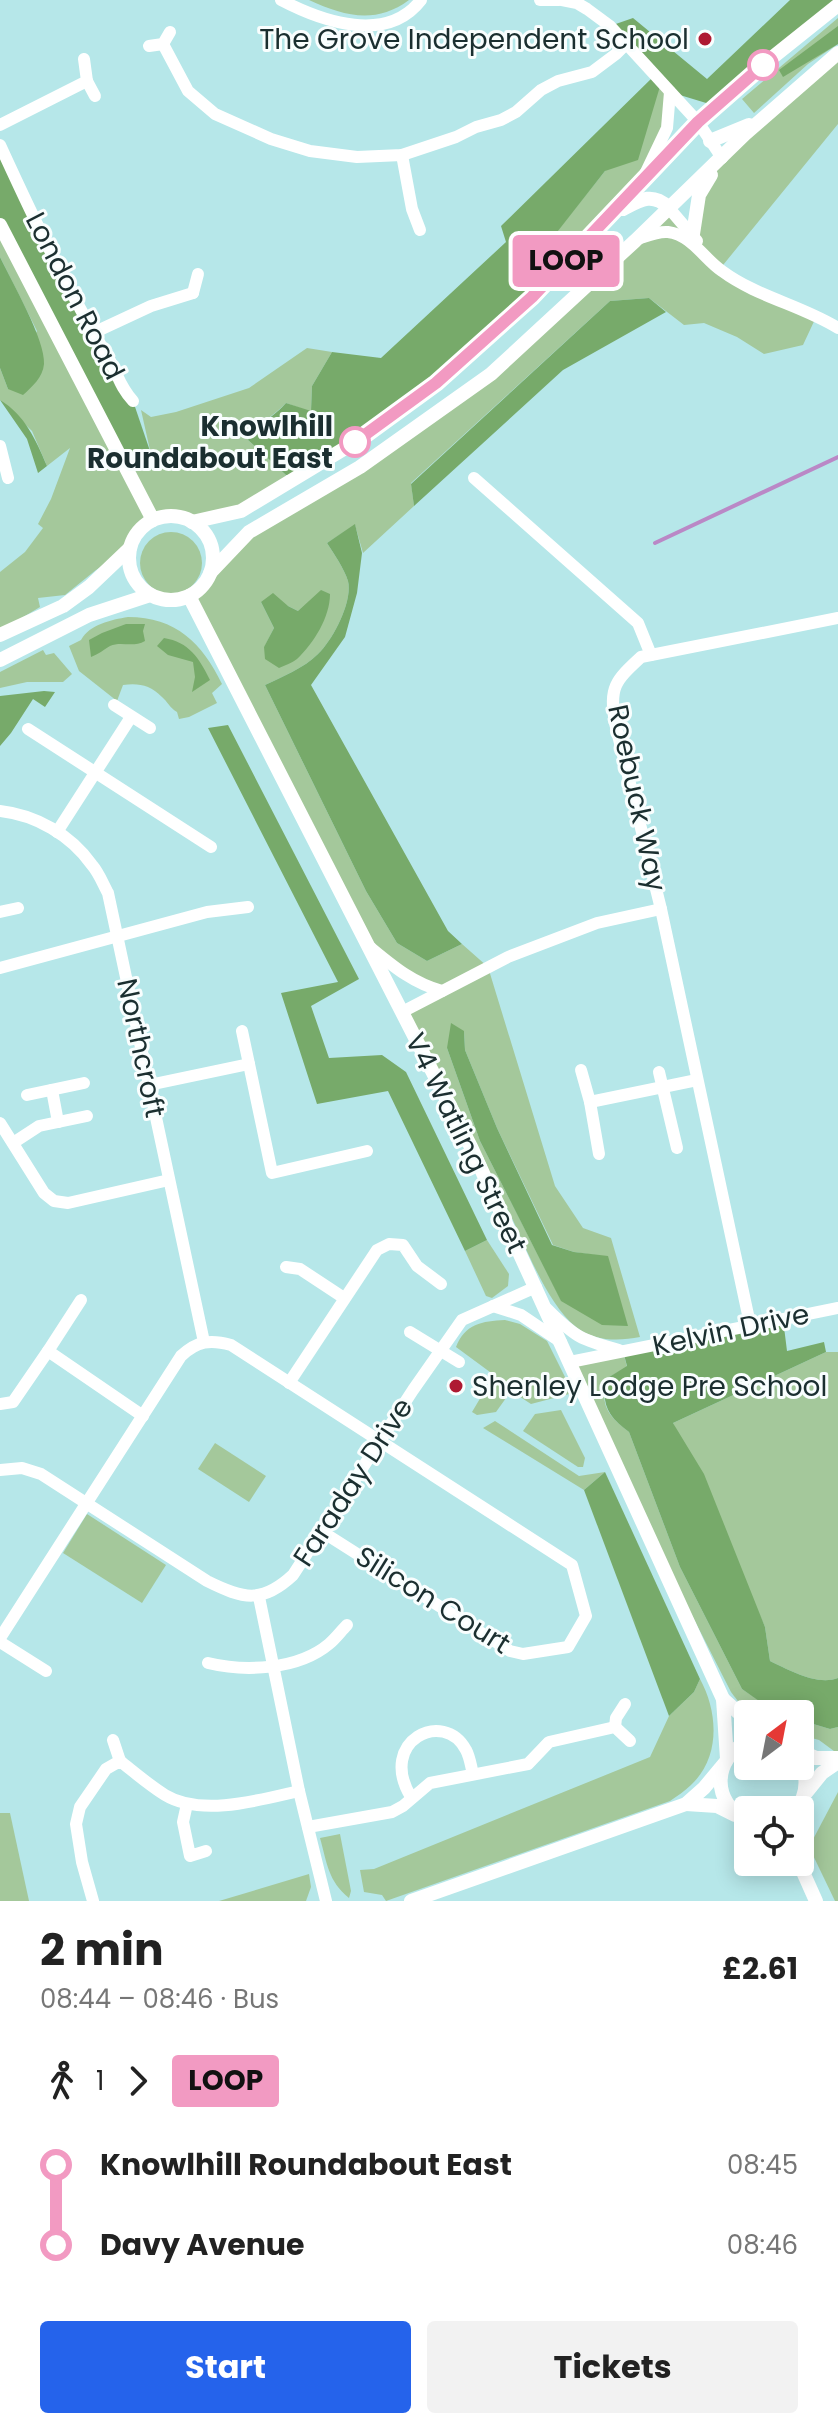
<!DOCTYPE html>
<meta charset="utf-8">
<style>
:root{--surface:#fff;--page:#f2f2f2;--text:#222;--muted:#767676;--accent:#2563eb}
body{margin:0;font-family:Poppins,sans-serif;background:var(--page);color:var(--text);height:100vh;display:flex;flex-direction:column;font-size:30px;white-space:nowrap}
*{box-sizing:border-box;margin:0}
p{font-size:26px;color:var(--muted)}
.icon{flex:none;width:44px;height:44px;fill:none;stroke:currentColor;stroke-width:2;stroke-linecap:round;stroke-linejoin:round}
.map{position:relative;height:1901px;overflow:hidden}
.panel{display:flex;flex-direction:column;background:var(--surface);flex:1}
.panel>*{flex:none}
.badge{padding:0 16px;border-radius:6px;font-size:28px;line-height:52px}
.needle{width:52px;rotate:32deg}
.controls{position:absolute;left:734px;top:1700px;display:grid;gap:16px}
.controls a{display:grid;place-items:center;width:80px;height:80px;border-radius:8px;background:var(--surface);box-shadow:0 4px 20px #0003;font-size:40px}
.map>.badge{position:absolute;translate:-50% -50%;box-shadow:0 0 0 4px #fff}
.legs{display:flex;align-items:center;gap:12px;height:88px;padding:0 40px;font-size:26px}
.legs p{margin-inline-start:auto}
.head{display:flex;align-items:center;justify-content:space-between;height:136px;padding:0 40px}
h1{font-size:44px;font-weight:700;line-height:60px}
.action{display:flex;gap:16px;margin-top:auto;padding:16px 40px}
.action a{flex:1;height:92px;border-radius:8px;background:var(--accent);color:#fff;font-size:32px;font-weight:700;line-height:92px;text-align:center}
.action a+a{background:var(--page);color:var(--text)}
ul{padding:0 40px;list-style:none}
li{display:flex;align-items:center;gap:28px;height:80px;font-size:30px}
li i{display:grid;place-items:center;width:12px;height:100%;margin:0 10px;background:currentColor}
li i::after{content:'';width:20px;height:20px;margin:-10px;border:6px solid;border-radius:50%;background:var(--surface)}
li p{margin-inline-start:auto}
li:first-child i{background:linear-gradient(#0000 50%,currentColor 0)}
li:last-child i{background:linear-gradient(currentColor 50%,#0000 0)}
.map>svg:first-child{display:block}
.green{fill:#a4c89b;fill-rule:evenodd}
.forest{fill:#77aa6a}
.lines{fill:none;stroke-linecap:round;stroke-linejoin:round}
.stream{stroke:#ba88c6;stroke-width:4}
.minor{stroke:#fff;stroke-width:12}
.tertiary{stroke:#fff;stroke-width:14}
.line-1-casing{stroke:#fff;stroke-width:18}
.line-1{stroke:#f29ac2;stroke-width:12}
.poi-dot{fill:#ae1932;stroke:#f9fefe;stroke-width:3}
.stop-1-dot{fill:#fff;stroke:#f29ac2;stroke-width:4}
.labels{text-anchor:middle;dominant-baseline:central;stroke-width:6;stroke-linejoin:round;paint-order:stroke}
.poi-label{font-size:28px;fill:#1b2f30;stroke:#f9fefe;text-anchor:end}
.street-label{font-size:28px;fill:#1b2f30;stroke:#f9fefe}
.stop-label{font-size:28px;font-weight:bold;fill:#1b2f30;stroke:#f9fefe;text-anchor:end}
</style>
<div class="map">
<svg width="838" height="1901" viewBox="0 0 838 1901">
<rect width="100%" height="100%" fill="#b6e7e9"/>
<g class="green">
<path d="M309 0H409C375 25 344 16 309 0Z"/>
<polygon points="838,18 838,44 808,64 754,113 742,99"/>
<path d="M838 53V124L719 270 817 315 803 345 764 354 737 337 704 323 684 325 649 298 610 301 411 483 414 506 363 553 355 525 327 543C334 554 344 568 348 581 353 601 333 640 318 654 304 668 282 677 265 685L366 891 397 943 427 961 462 944 488 967 555 1186 583 1228 611 1238 640 1337C619 1341 595 1342 576 1327 545 1302 524 1241 506 1206 472 1141 437 1077 402 1012L441 992 368 945 189 596 204 584 210 573 249 532 491 374 668 207 692 233 694 214 722 158ZM311 597 264 648 274 628 261 602 288 606 298 611ZM464 1031 465 1050 497 1128 553 1245 574 1252 608 1257 561 1300 480 1141 447 1048Z"/>
<polygon points="661,83 670,92 667,128 640,185 549,279 553,236 605,171"/>
<path d="M0 225 141 455 150 450 141 410 151 417 176 412 249 388 307 348 332 352 312 386 311 412 286 403C274 416 256 424 248 440L286 475V484L241 511 192 522 182 518 166 517 152 520 145 525 134 537 130 548 96 570 65 595 38 598 40 607 0 631V572L25 552 43 528 38 524 51 499 70 448 47 466 32 431 0 400V368L8 389 37 331 0 257Z"/>
<circle cx="171" cy="563" r="31"/>
<path d="M128 617C176 617 202 643 222 684L212 693 217 703 189 717 179 719 177 712C169 707 168 702 162 697 150 685 139 683 123 685L117 701 79 671 69 646 81 640C90 624 111 620 128 617Z"/>
<polygon points="43,650 46,655 54,653 72,674 63,682 27,682 0,688 0,672"/>
<polygon points="487,1240 509,1274 508,1286 492,1298 486,1296 465,1251"/>
<path d="M505 1320 520 1324 547 1341 573 1393 531 1404 511 1391 496 1412 477 1415 472 1412 494 1375 456 1347C465 1324 482 1321 505 1320Z"/>
<path d="M623 1351 627 1367 606 1379C600 1406 608 1416 629 1432L680 1567 742 1689 779 1714C751 1714 748 1715 731 1692L614 1462 570 1362Z"/>
<path d="M826 1352H838V1678C817 1686 789 1670 770 1661L765 1627 673 1423Z"/>
<polygon points="561,1410 585,1458 583,1467 578,1467 523,1431 535,1414"/>
<polygon points="495,1421 579,1476 605,1472 584,1490 483,1428"/>
<polygon points="215,1443 266,1476 249,1502 198,1469"/>
<polygon points="87,1514 166,1565 142,1603 63,1553"/>
<path d="M700 1679C718 1712 721 1757 691 1785 685 1791 677 1796 670 1801L386 1901 382 1895 364 1892 360 1870 374 1869 650 1757 669 1716 694 1692Z"/>
<polygon points="800,1720 830,1729 838,1727 838,1754 819,1740 800,1735"/>
<polygon points="838,1792 838,1901 835,1901 809,1847"/>
<polygon points="0,1813 10,1813 29,1901 0,1901"/>
<path d="M340 1834 351 1891 349 1898C328 1881 327 1863 320 1838Z"/>
<polygon points="309,1874 311,1887 306,1901 219,1901"/>
</g>
<g class="forest">
<path d="M790 0H838L716 106 670 92 661 83 638 160 605 171 554 236 549 279 436 383 302 475H286L248 440C256 425 274 417 286 403L311 411 312 386 332 352 381 358 506 242 501 226 654 76 610 26 633 18 707 79Z"/>
<polygon points="838,26 838,44 783,77 779,70"/>
<polygon points="0,145 133,401 150,451 124,465 0,225"/>
<path d="M0 257C11 280 46 341 44 364 43 377 32 387 23 395L8 389 0 368Z"/>
<polygon points="649,298 666,312 563,370 414,506 411,484 610,301"/>
<path d="M0 400C25 415 36 440 47 466L38 473 27 439Z"/>
<path d="M355 524 362 553 357 593 345 637 311 685 448 931 462 944 427 961 397 943 366 891 265 685C282 677 304 668 318 654 333 640 353 601 348 581 344 568 334 554 327 543Z"/>
<path d="M321 590 330 594C330 617 314 643 297 659 292 663 285 665 279 668L265 659 264 647 274 628 261 602 273 593 288 606 298 611Z"/>
<path d="M126 624H145L143 631 145 641C133 648 121 641 110 646 103 650 99 654 91 657L89 640 102 633Z"/>
<path d="M164 638C189 642 199 658 210 680L192 692 195 677 193 662 168 655 157 646Z"/>
<polygon points="44,691 55,692 45,707 33,699 11,733 0,746 0,696"/>
<polygon points="228,725 359,979 311,1006 329,1058 382,1055 406,1072 487,1240 465,1251 388,1091 317,1104 281,993 338,982 208,728"/>
<polygon points="451,1023 464,1031 465,1050 497,1128 552,1245 574,1252 608,1256 628,1326 602,1325 561,1301 480,1141 447,1048"/>
<path d="M783 1319 787 1351 824 1342 826 1352 673 1423 704 1474 765 1627 770 1661C789 1670 817 1686 838 1678V1727L830 1729 800 1720V1714L776 1713 742 1689 680 1567 629 1432C609 1417 601 1406 606 1379L627 1366 623 1351Z"/>
<polygon points="605,1472 700,1679 694,1692 669,1716 584,1490"/>
</g>
<g class="lines">
<polyline class="stream" points="655,543 838,457"/>
<g class="minor">
<path d="M281 0C323 22 387 44 421 0"/>
<polyline points="540,0 559,0"/>
<polyline points="562,0 577,3 587,9 610,26 698,122 722,158"/>
<polyline points="163,44 188,91 215,114 271,139 310,151 357,157 402,155 456,137 476,127 501,120 516,112 541,90 558,81 592,72 616,54 626,44"/>
<polyline points="149,46 163,44 170,32"/>
<polyline points="87,81 95,96"/>
<polyline points="0,125 87,81 84,59"/>
<path d="M0 145C33 217 68 291 109 359 118 375 120 387 133 401"/>
<polyline points="402,155 412,209 420,230"/>
<polyline points="646,172 667,128 670,92"/>
<polyline points="668,207 697,241"/>
<path d="M638 239C647 236 658 231 668 232 692 235 704 259 722 271 757 297 801 305 838 328"/>
<polyline points="193,293 198,274"/>
<polyline points="93,333 151,306 193,293"/>
<polyline points="0,446 8,478"/>
<polyline points="474,478 638,623 651,655"/>
<polyline points="114,705 150,728"/>
<polyline points="28,729 211,847"/>
<path d="M0 811C36 815 71 835 92 865 99 873 103 884 108 893L204 1342"/>
<polyline points="57,832 131,717"/>
<polyline points="0,912 18,908"/>
<path d="M371 948C394 967 413 983 442 991"/>
<polyline points="0,968 207,912 248,907"/>
<polyline points="402,1012 508,957 597,923 661,909"/>
<polyline points="242,1031 249,1064"/>
<polyline points="581,1070 590,1102 697,1080"/>
<polyline points="659,1072 677,1148"/>
<polyline points="149,1085 249,1064 272,1173 367,1151"/>
<polyline points="52,1090 58,1122"/>
<polyline points="27,1095 84,1083"/>
<polyline points="590,1102 599,1154"/>
<polyline points="0,1123 44,1193 54,1201 68,1203 169,1180"/>
<polyline points="13,1143 39,1126 87,1116"/>
<polyline points="286,1267 300,1269 344,1298"/>
<polyline points="493,1306 521,1315 561,1342"/>
<path d="M547 1309C575 1337 581 1340 619 1350"/>
<path d="M750 1324 661 909 615 723C609 687 615 681 641 657L838 618"/>
<polyline points="410,1332 459,1362"/>
<polyline points="48,1351 81,1300"/>
<polyline points="570,1362 838,1308"/>
<polyline points="289,1383 377,1250 389,1244 403,1245 417,1266 441,1284"/>
<polyline points="0,1404 13,1402 48,1351 143,1416"/>
<path d="M0 1470 22 1468 41 1474 207 1581C243 1599 262 1604 293 1575L413 1390 462 1320 536 1287"/>
<polyline points="259,1597 299,1791 326,1901"/>
<path d="M0 1638 181 1356C197 1341 210 1339 231 1345L572 1565 586 1616 568 1647 523 1654 510 1651 321 1531"/>
<polyline points="0,1642 46,1671"/>
<path d="M208 1663C245 1672 298 1670 329 1644 336 1638 341 1631 347 1625"/>
<polyline points="615,1727 616,1718 625,1704"/>
<polyline points="113,1740 120,1761"/>
<path d="M411 1797C377 1741 444 1708 466 1750 470 1757 471 1767 473 1774"/>
<polyline points="187,1804 183,1822 190,1856 206,1851"/>
<polyline points="308,1827 392,1812 403,1806 430,1783 528,1764 549,1742 615,1727 630,1741"/>
<path d="M93 1901 82 1862 76 1824 80 1807 106 1769 120 1761C134 1772 149 1785 165 1795 201 1817 260 1800 299 1791"/>
</g>
<g class="tertiary">
<polyline points="710,141 749,125"/>
<path d="M623 209C640 200 652 192 668 207"/>
<polyline points="0,225 153,520"/>
<polyline points="693,234 699,195 711,175"/>
<circle cx="171" cy="558" r="42"/>
<polyline points="192,522 241,511 347,447 436,383 532,297 698,122 763,65 838,5"/>
<polyline points="210,573 249,532 360,467 491,374 635,241 745,134 838,53"/>
<polyline points="189,596 471,1147 723,1699 727,1759"/>
<polyline points="0,635 63,606 89,587 130,548"/>
<polyline points="0,660 89,615 150,595"/>
<polyline points="723,1699 748,1721"/>
<path d="M748 1741C712 1759 711 1803 748 1821"/>
<polyline points="800,1751 816,1758 838,1758"/>
<polyline points="805,1794 822,1773 838,1762"/>
<polyline points="686,1804 717,1806 735,1815"/>
<path d="M795 1810C808 1795 808 1777 800 1759"/>
<polyline points="800,1838 803,1871"/>
<polyline points="795,1862 803,1872 816,1901"/>
<polyline points="411,1901 686,1804 704,1788 724,1764"/>
</g>
</g>
<g class="lines">
<g class="line-1-casing">
<polyline id="line-1" points="355,442 436,383 532,297 698,122 763,65"/>
</g>
<use href="#line-1" class="line-1"/>
</g>
<g class="poi-dot">
<circle cx="705" cy="39" r="8"/>
<circle cx="456" cy="1386" r="8"/>
</g>
<g class="stop-1-dot">
<circle cx="763" cy="65" r="14"/>
<circle cx="355" cy="442" r="14"/>
</g>
<g class="labels">
<g class="poi-label">
<text x="689" y="39">The Grove Independent School</text>
<text x="472" y="1386" text-anchor="start">Shenley Lodge Pre School</text>
</g>
<g class="street-label">
<text transform="translate(75 296) rotate(63)">London Road</text>
<text transform="translate(637 798) rotate(78)">Roebuck Way</text>
<text transform="translate(141 1048) rotate(78)">Northcroft</text>
<text transform="translate(466 1143) rotate(64)">V4 Watling Street</text>
<text transform="translate(731 1330) rotate(-12)">Kelvin Drive</text>
<text transform="translate(353 1482) rotate(-57)">Faraday Drive</text>
<text transform="translate(433 1600) rotate(32)">Silicon Court</text>
</g>
<g class="stop-label">
<text x="333" y="426">Knowlhill<tspan x="333" dy="32">Roundabout East</tspan></text>
</g>
</g>
</svg>
<div class="controls">
<a><svg class="needle" viewBox="-14 -14 28 28"><path d="M0-13l5 13h-10z" fill="#e53935"/><path d="M0 13l5-13h-10z" fill="#767676"/></svg></a>
<a><svg class="icon" aria-label="locate" viewBox="0 0 24 24"><circle cx="12" cy="12" r="6"/><path d="M12 2v4M12 18v4M2 12h4M18 12h4"/></svg></a>
</div>
<b class="badge" style="left:566px;top:261px;background:#f29ac2;color:#111">LOOP</b>
</div>
<section class="panel">
<div class="head"><div><h1>2 min</h1><p>08:44 – 08:46 · Bus</p></div><b>£2.61</b></div>
<div class="legs"><svg class="icon" aria-label="walk" viewBox="0 0 24 24"><circle cx="13" cy="4" r="2"/><path d="M13 8l-2 6 4 7M11 14l-3 7M7 12l3-4h3l4 4"/></svg>1<svg class="icon" aria-label="forward" viewBox="0 0 24 24"><path d="M9 5l7 7-7 7"/></svg><b class="badge" style="background:#f29ac2;color:#111">LOOP</b></div>
<ul>
<li><i style="color:#f29ac2"></i><b>Knowlhill Roundabout East</b><p>08:45</p></li>
<li><i style="color:#f29ac2"></i><b>Davy Avenue</b><p>08:46</p></li>
</ul>
<div class="action"><a>Start</a><a>Tickets</a></div>
</section>
